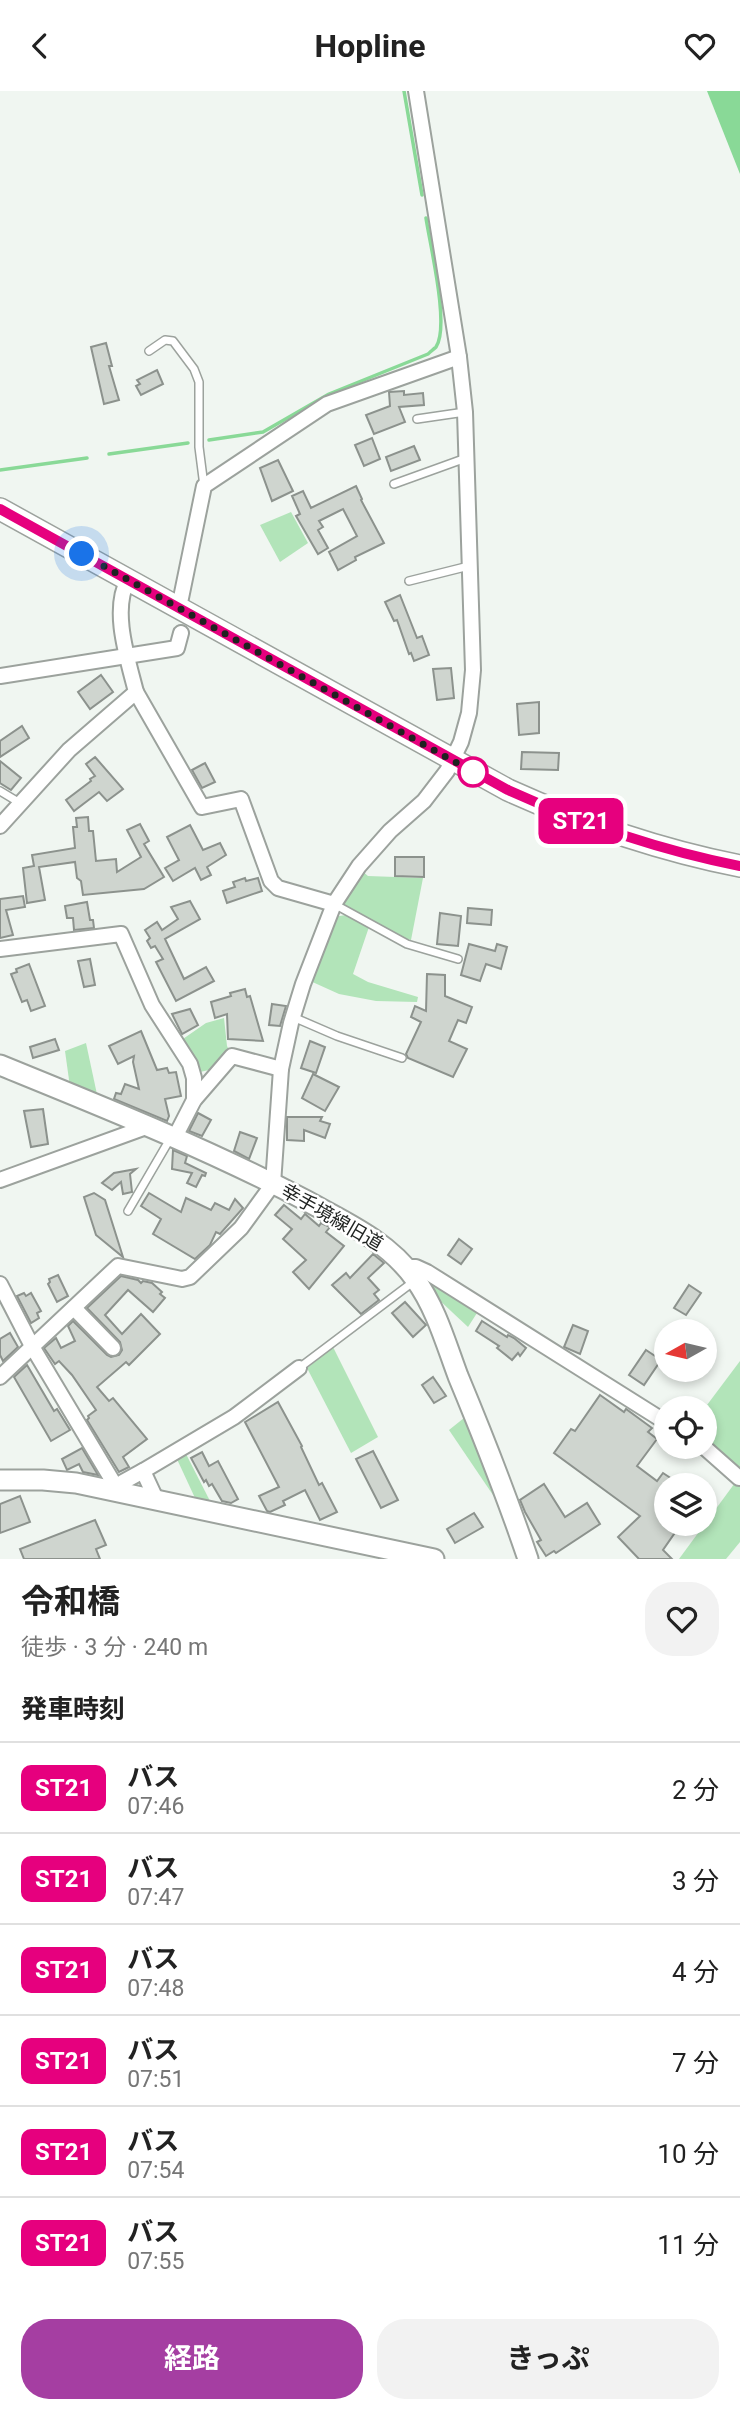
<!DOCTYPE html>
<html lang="ja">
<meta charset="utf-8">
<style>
:root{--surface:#fff;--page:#f2f2f2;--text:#222;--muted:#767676;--line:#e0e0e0;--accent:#a53ea2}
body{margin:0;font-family:Roboto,"Noto Sans JP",sans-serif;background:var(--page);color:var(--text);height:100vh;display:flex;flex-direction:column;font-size:26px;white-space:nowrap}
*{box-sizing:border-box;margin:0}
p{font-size:23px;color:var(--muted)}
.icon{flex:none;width:38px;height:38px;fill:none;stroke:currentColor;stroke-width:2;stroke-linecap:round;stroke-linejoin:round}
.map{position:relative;height:1468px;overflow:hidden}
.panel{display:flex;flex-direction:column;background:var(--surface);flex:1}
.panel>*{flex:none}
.badge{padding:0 14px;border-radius:10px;font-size:24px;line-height:46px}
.needle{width:46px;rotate:262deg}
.controls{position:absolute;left:654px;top:1228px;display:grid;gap:14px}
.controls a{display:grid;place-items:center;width:63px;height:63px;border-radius:50%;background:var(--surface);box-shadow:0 4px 10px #0003;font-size:35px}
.you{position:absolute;width:35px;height:35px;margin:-18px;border:5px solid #fff;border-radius:50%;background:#1a73e8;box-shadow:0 0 0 10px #1a73e833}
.map>.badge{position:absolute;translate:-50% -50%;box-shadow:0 0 0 4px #fff}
h2{padding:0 21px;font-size:26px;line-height:63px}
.round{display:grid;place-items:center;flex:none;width:74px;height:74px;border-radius:28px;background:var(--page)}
.summary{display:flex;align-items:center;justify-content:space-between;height:119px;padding:0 21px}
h1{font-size:33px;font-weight:700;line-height:52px}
.cta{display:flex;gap:14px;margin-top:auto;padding:14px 21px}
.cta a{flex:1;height:80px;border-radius:28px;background:var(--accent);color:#fff;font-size:28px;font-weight:700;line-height:80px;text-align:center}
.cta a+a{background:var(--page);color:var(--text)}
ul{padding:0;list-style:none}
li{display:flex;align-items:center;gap:21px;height:91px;padding:0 21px;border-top:2px solid var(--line)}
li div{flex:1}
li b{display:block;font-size:26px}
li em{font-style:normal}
li .badge{min-width:77px;font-weight:700;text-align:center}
header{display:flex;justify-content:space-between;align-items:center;height:91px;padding:0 21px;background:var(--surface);font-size:32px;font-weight:700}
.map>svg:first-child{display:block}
.green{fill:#b2e4b9}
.water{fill:#89d997}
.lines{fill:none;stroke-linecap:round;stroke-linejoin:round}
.stream{stroke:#89d997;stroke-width:3.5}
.building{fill:#cfd5cf;stroke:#8c928d;stroke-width:2}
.service-casing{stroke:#9ca29d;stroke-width:10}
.minor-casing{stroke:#9ca29d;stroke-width:18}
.tertiary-casing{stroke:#9ca29d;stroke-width:23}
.secondary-casing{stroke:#9ca29d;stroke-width:24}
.service{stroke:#fff;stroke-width:7}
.minor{stroke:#fff;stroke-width:14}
.tertiary{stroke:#fff;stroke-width:19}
.secondary{stroke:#fff;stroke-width:21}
.line-casing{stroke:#fff;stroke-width:16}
.line{stroke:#e6007e;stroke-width:10}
.walk{stroke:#1f2220;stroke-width:7;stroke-dasharray:0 12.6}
.stop-dot{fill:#fff;stroke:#e6007e;stroke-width:3.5}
.labels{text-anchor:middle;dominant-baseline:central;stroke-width:5;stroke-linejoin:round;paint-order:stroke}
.street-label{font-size:19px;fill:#1f2220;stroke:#fff}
</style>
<header><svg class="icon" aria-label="back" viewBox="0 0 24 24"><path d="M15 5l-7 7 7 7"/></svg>Hopline<svg class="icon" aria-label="heart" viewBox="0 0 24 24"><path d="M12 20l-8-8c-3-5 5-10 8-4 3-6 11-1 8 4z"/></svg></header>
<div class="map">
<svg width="740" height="1468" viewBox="0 0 740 1468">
<rect width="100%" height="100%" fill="#f0f6f1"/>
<g class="green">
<polygon points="291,421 308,452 280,471 260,434"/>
<polygon points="362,780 368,785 423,787 411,849 402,847 345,815 342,811"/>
<polygon points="346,824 369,836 353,883 368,891 418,906 417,911 376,910 339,903 308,889 333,826"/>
<polygon points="224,927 227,955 230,961 218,977 200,981 180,950 206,932"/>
<polygon points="86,952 98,1008 70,996 65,960"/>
<polygon points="433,1193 477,1222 468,1236 436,1206 430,1195"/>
<polygon points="333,1256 378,1346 351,1362 307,1277"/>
<polygon points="740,1270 740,1379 705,1350 704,1318"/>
<polygon points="464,1327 495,1407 449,1339"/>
<polygon points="185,1361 210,1410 195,1407 176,1366"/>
<polygon points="740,1385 740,1451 726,1468 679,1468"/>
</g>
<polygon class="water" points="707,0 740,0 740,83 736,73"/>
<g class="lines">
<g class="stream">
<polyline points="404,0 422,104"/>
<path d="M209 349 263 341 329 303 428 263C429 262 435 257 436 256 450 235 430 154 426 127"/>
<polyline points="109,363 188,352"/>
<polyline points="0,379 87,367"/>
</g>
</g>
<g class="building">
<polygon points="106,252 112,275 109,275 119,309 104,313 91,256"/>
<polygon points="157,279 163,293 141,304 136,295 140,293 137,289"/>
<polygon points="404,300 404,304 423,302 424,314 399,316 405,331 374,343 366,324 390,315 389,301"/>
<polygon points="372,347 380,368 364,375 355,354"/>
<polygon points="414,355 420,369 391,380 386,366"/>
<polygon points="278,369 293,400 272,410 260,377"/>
<polygon points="356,395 362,408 361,409 384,452 355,466 356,469 338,479 329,461 357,445 343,418 319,430 323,436 318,439 328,457 318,463 296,425 300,423 292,405 303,400 311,417"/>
<polygon points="400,504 417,547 422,545 429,564 414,570 411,562 409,563 397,529 394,530 385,511"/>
<polygon points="451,577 454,607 437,609 433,578"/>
<polygon points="101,584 113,601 90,618 78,601"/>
<polygon points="539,611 539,642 519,644 517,613"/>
<polygon points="22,635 29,647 0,666 0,650"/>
<polygon points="522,661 559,662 558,679 521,678"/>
<polygon points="95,666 123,698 107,710 99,701 74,720 66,709 91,690 90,688 95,685 86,673"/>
<polygon points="0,670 21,687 11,699 0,692"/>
<polygon points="205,672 215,691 202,697 192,679"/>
<polygon points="88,726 89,740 93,740 96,770 116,768 117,781 141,766 127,739 140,733 149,750 144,753 164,786 144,798 83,804 81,790 77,787 75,771 39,776 45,809 27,812 23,777 34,775 32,764 75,757 73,736 77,736 76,727"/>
<polygon points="190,734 203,759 220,752 226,764 207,776 211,784 201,789 195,777 173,790 165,777 179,769 167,746"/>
<polygon points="395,766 424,766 424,786 395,785"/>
<polygon points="245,787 246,790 258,787 262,800 227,812 223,800 235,796 233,791"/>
<polygon points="23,805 25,816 6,819 13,844 0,847 0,808"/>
<polygon points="190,810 200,828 165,848 184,888 206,876 214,890 176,910 156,871 163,868 155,855 151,857 147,850 150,847 145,839 157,831 162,839 178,828 171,816"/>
<polygon points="87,811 90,829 93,829 94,837 74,839 73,827 67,827 65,815"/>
<polygon points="468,817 492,819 491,834 467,832"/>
<polygon points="440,822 461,825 458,855 437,853"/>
<polygon points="469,853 495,860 497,853 507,856 501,878 486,873 480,890 461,884"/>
<polygon points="90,868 95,894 84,896 78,870"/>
<polygon points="29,873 45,915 31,920 27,909 22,911 11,883 17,881 16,878"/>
<polygon points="427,883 445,884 445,905 472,916 466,932 458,929 449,950 467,958 453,986 408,967 406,963 421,931 411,926 415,915 426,920"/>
<polygon points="245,898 247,906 250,905 263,950 228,948 227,923 215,927 211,911 231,905 230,902"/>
<polygon points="272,913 286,915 280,935 269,934"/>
<polygon points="190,918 198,934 182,943 172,923"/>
<polygon points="141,940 157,979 167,977 169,982 176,981 181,1005 165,1008 169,1025 167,1030 114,1008 116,1002 121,1003 125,993 139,998 133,971 134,965 118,973 109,955"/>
<polygon points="55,948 59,959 33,967 30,956"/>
<polygon points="310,950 325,956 316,982 301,977"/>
<polygon points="313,983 339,996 325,1020 302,1007"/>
<polygon points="43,1018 48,1053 31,1056 24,1020"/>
<polygon points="198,1022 211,1029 202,1045 189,1040"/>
<polygon points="287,1026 322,1026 320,1030 330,1033 325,1047 304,1039 304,1050 287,1049"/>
<polygon points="240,1041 257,1047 249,1068 234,1060"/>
<polygon points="173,1059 187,1065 185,1072 206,1082 205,1085 202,1084 196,1096 187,1092 192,1082 172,1078"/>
<polygon points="136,1078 130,1083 132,1101 123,1103 121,1091 112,1099 102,1092 114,1082"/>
<polygon points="94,1102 105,1109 123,1166 96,1144 84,1106"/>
<polygon points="149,1102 181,1121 186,1107 211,1119 215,1112 229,1119 235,1108 243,1117 220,1143 216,1141 210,1154 195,1168 153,1143 161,1128 141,1115"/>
<polygon points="284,1114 301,1128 305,1123 319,1135 321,1132 330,1136 326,1141 344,1155 309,1198 293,1181 306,1169 283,1148 292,1138 275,1124"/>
<polygon points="459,1148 472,1158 461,1173 448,1164"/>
<polygon points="373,1163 384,1172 368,1187 379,1199 374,1203 379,1209 361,1223 332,1194 346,1182 350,1187"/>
<polygon points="58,1184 68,1205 57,1211 48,1193 50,1191 49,1188"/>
<polygon points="121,1185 138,1189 141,1192 143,1190 152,1192 162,1201 160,1203 165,1207 153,1221 128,1199 105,1224 122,1243 141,1223 160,1243 129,1274 126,1271 97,1296 109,1310 113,1307 147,1348 123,1366 129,1376 119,1381 87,1329 89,1327 88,1325 96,1319 72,1284 59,1270 55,1273 44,1257 56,1247 61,1257 75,1250 68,1235 73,1230 107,1264 111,1266 119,1264 122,1259 120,1251 87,1217"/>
<polygon points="689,1194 701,1202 686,1224 674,1217"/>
<polygon points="24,1202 26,1205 31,1202 41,1220 37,1222 39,1227 31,1232 17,1205"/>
<polygon points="405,1211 426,1234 413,1246 392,1222"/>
<polygon points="482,1230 507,1246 508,1244 514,1247 526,1257 520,1265 518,1262 512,1269 497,1257 499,1255 476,1240"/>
<polygon points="573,1234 588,1240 580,1263 564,1256"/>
<polygon points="10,1242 18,1256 3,1270 0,1264 0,1248"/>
<polygon points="646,1259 661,1269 644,1294 629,1284"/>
<polygon points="27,1274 54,1320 57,1318 70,1339 51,1350 14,1286"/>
<polygon points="433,1286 446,1305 434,1312 422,1294"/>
<polygon points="600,1304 624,1321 626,1318 652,1337 648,1341 657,1348 637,1375 657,1390 663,1382 672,1388 667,1395 667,1433 681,1433 663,1459 672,1468 639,1468 618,1446 640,1425 554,1362 571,1338 575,1340"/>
<polygon points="278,1311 302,1355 301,1356 319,1394 322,1392 337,1421 320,1429 305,1399 283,1410 285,1414 270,1421 267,1420 259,1405 279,1396 245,1331"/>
<polygon points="82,1357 98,1384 83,1381 79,1373 67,1379 62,1368"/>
<polygon points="373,1360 398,1409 381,1417 356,1368"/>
<polygon points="202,1361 209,1375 218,1370 238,1408 231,1412 222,1410 212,1393 209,1395 206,1389 204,1391 191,1367"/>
<polygon points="544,1393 565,1426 587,1412 600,1433 556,1462 554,1460 546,1465 537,1451 541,1449 525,1421 520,1409"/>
<polygon points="20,1405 30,1431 0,1442 0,1413"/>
<polygon points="474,1422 483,1436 455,1452 447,1438"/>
<polygon points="95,1429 106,1454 96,1458 100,1468 24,1468 20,1458"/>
</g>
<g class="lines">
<g class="service-casing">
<g id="service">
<polyline points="149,260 165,249 173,250 194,278 199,291 199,356 204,395"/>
<polyline points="417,328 465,321"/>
<polyline points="394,393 466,367"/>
<polyline points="409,490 469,475"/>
<polyline points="0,700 20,712"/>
<polyline points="334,813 407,853 458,868"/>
<polyline points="293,926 337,945 402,967"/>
<polyline points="128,1120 170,1048"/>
<polyline points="299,1277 413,1191"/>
</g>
</g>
<g class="minor-casing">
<g id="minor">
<polyline points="177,517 181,507 204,395 327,313 459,266"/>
<polyline points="0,585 177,557 181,542"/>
<polyline points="136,601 202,716 241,708 271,790 278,797 334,813"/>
<path d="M0 735 69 659 136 601C128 569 111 519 128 489"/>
<polyline points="0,858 121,843 152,914 190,973 194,987 194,1009"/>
<polyline points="175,1046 194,1009 232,965 281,978"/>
<polyline points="0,1089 149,1035"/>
<polyline points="406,1176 416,1176 427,1181 667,1332"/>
<polyline points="0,1193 33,1257 112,1389 116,1400"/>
<polyline points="74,1217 113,1257"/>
<polyline points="0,1286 118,1175 182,1188 190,1186 241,1137 273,1093 281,978 291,932 303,893 334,813 359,775 390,740 424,710 447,680 461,651 469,622 473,579 465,321 459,266 416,0"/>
<polyline points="704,1356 739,1387"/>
<polyline points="116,1400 123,1391 143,1380"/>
<polyline points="156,1408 143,1380 234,1326 299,1277"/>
</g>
</g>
<g class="tertiary-casing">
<g id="tertiary">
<path d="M0 974C103 1016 206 1057 305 1109 345 1131 388 1150 415 1188 436 1217 446 1253 458 1285 483 1345 507 1406 528 1468"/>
<polyline points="0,1389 43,1389 76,1392 434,1468"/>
</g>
</g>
<g class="secondary-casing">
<path id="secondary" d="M0 418 508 699C583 733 659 759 740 775"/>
</g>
<use href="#service" class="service"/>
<use href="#minor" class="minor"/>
<use href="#tertiary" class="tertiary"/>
<use href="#secondary" class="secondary"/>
</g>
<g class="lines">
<g class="line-casing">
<path id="line" d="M0 418 508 699C583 733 659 759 740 775"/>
</g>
<use href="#line" class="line"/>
<polyline class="walk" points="82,463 473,681"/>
</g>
<circle class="stop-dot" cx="473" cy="681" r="14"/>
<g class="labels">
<g class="street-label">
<text transform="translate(332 1126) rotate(30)">幸手境線旧道</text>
</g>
</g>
</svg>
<div class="controls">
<a><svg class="needle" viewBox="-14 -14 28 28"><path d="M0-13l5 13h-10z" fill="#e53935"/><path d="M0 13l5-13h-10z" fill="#767676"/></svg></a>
<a><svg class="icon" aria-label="locate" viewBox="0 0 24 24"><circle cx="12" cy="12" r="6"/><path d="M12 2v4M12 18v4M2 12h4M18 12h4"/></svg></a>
<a><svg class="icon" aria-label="layers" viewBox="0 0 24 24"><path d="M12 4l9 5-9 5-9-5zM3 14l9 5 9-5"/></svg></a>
</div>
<div class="you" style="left:82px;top:463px"></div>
<b class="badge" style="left:581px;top:730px;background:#e6007e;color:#fff">ST21</b>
</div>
<section class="panel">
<div class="summary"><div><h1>令和橋</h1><p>徒歩 · 3 分 · 240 m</p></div><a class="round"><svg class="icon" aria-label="heart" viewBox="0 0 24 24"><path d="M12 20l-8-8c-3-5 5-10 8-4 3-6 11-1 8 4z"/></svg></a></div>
<h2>発車時刻</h2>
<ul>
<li><span class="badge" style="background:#e6007e;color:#fff">ST21</span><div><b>バス</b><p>07:46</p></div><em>2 分</em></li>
<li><span class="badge" style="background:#e6007e;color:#fff">ST21</span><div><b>バス</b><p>07:47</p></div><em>3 分</em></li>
<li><span class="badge" style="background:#e6007e;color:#fff">ST21</span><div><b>バス</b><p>07:48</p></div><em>4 分</em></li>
<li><span class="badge" style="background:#e6007e;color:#fff">ST21</span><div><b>バス</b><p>07:51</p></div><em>7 分</em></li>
<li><span class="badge" style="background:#e6007e;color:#fff">ST21</span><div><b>バス</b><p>07:54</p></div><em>10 分</em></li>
<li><span class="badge" style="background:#e6007e;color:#fff">ST21</span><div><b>バス</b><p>07:55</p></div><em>11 分</em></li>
</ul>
<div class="cta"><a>経路</a><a>きっぷ</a></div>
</section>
